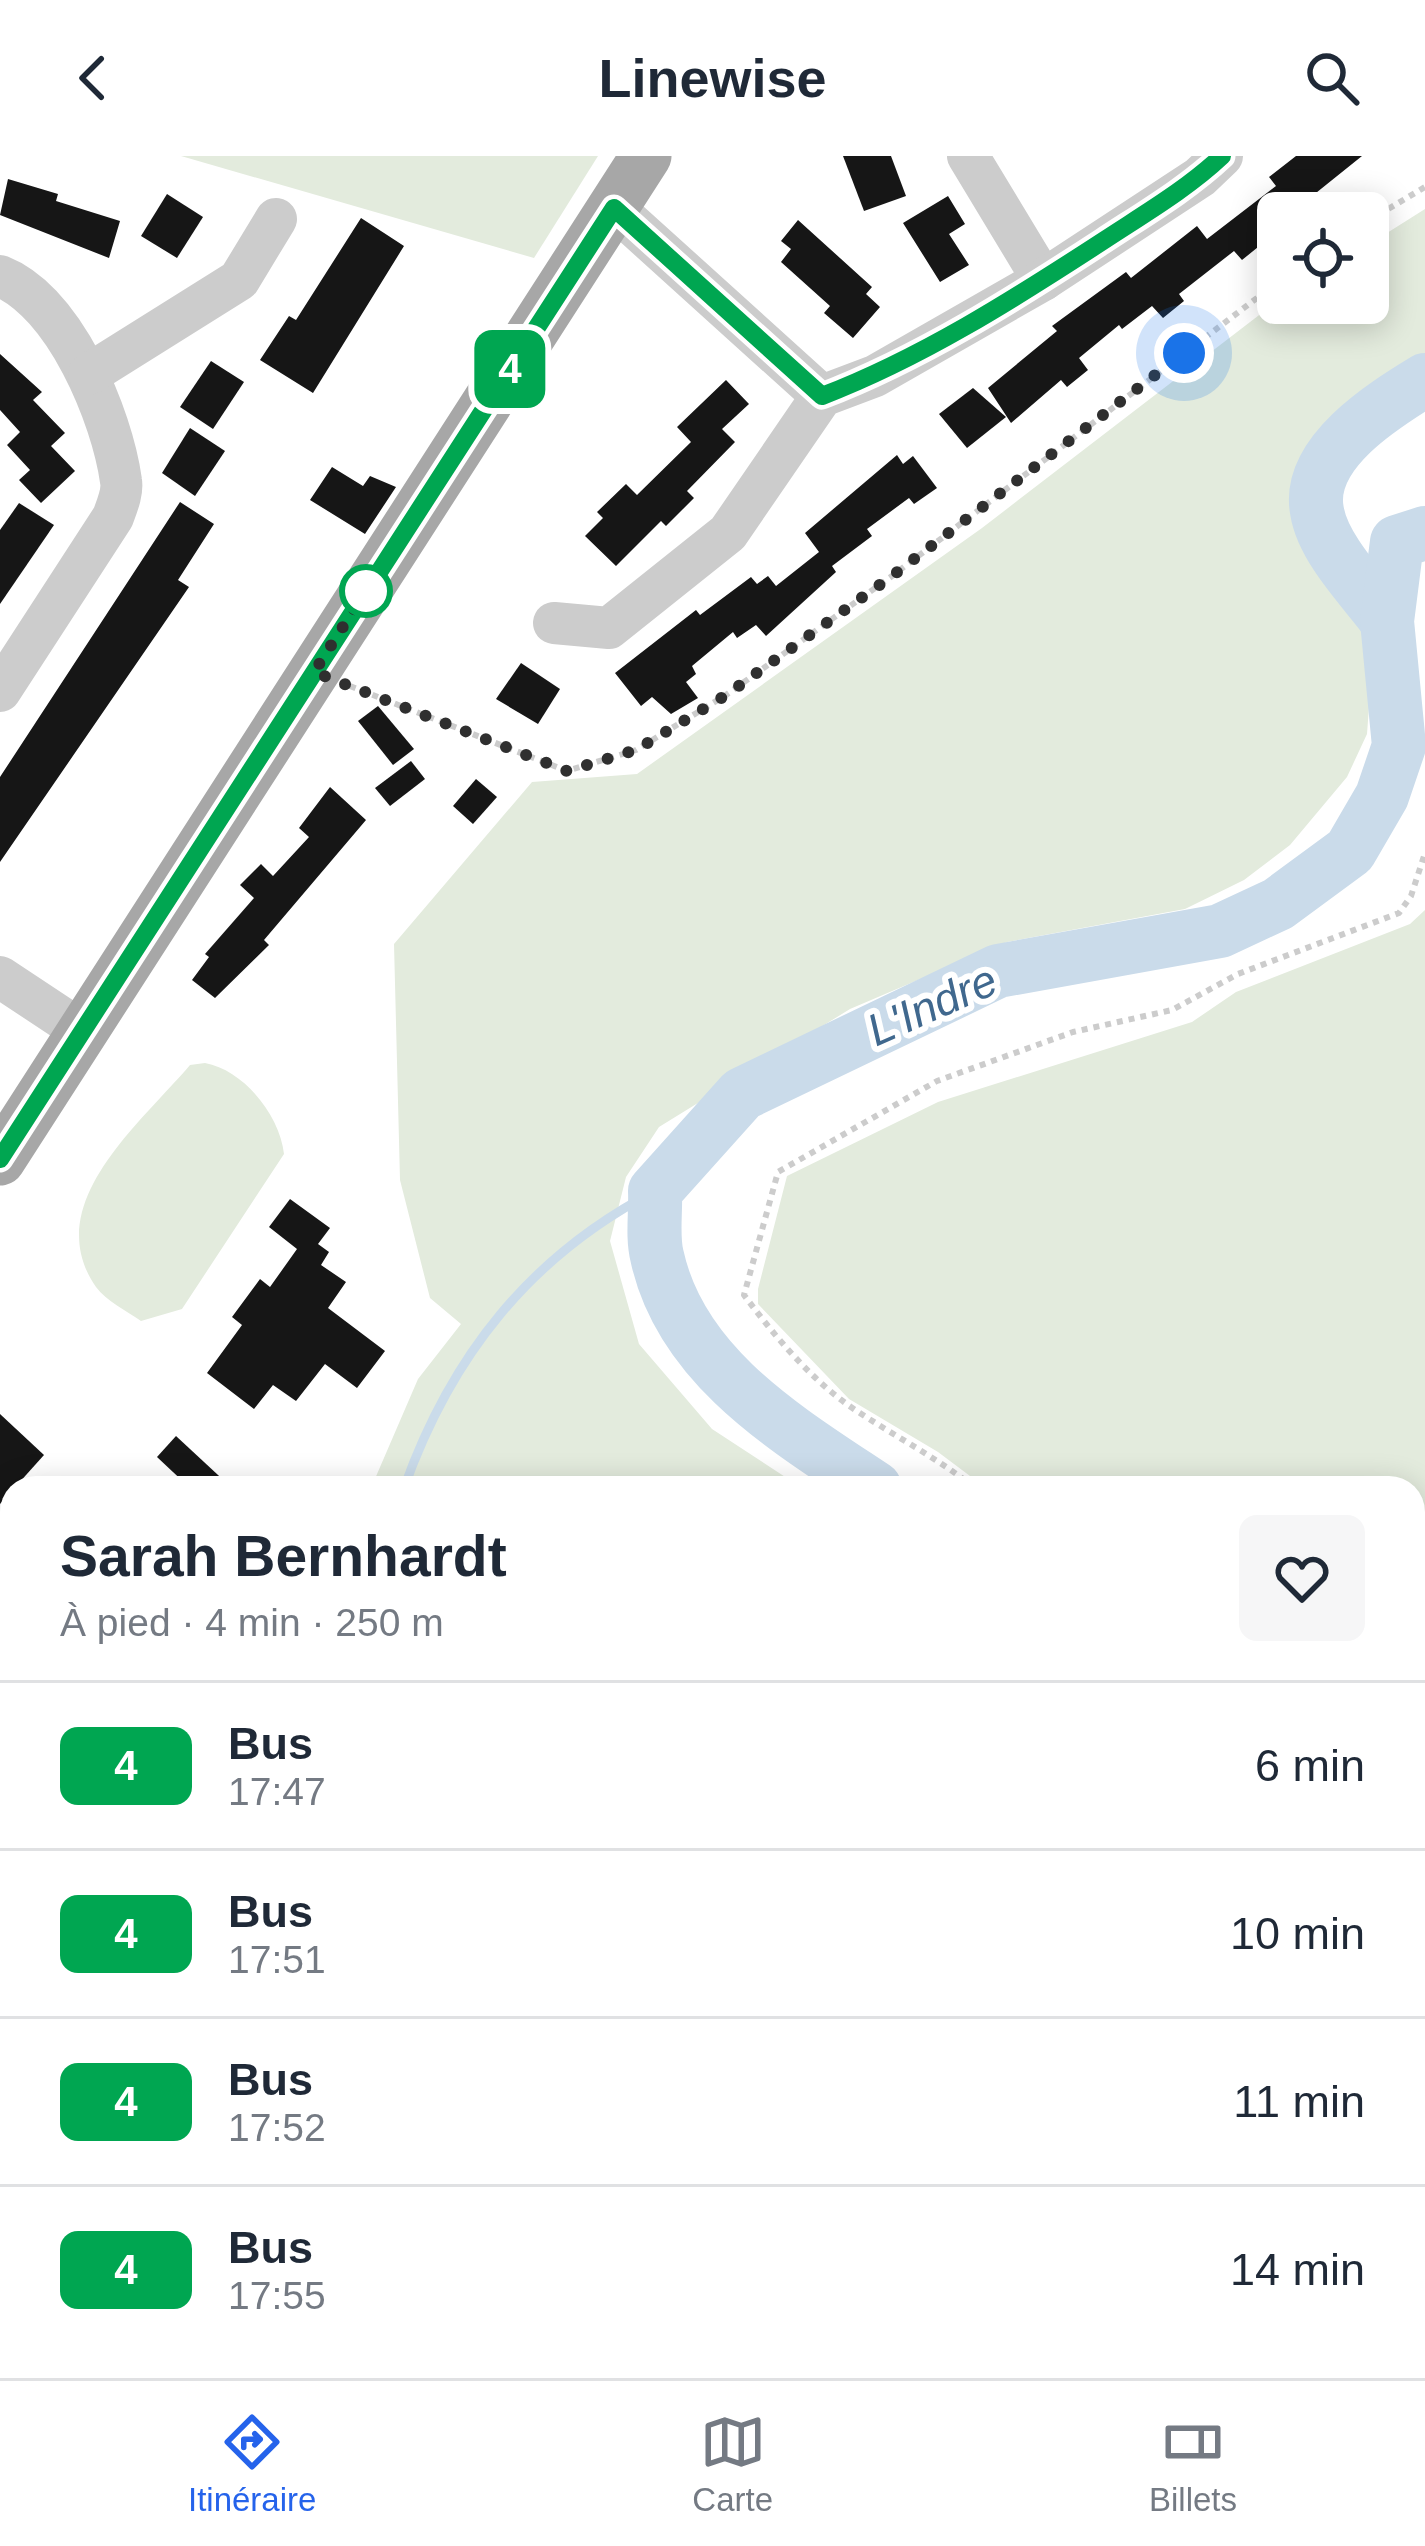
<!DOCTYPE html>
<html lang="fr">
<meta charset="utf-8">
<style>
:root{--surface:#fff;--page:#f6f6f7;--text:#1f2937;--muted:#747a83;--line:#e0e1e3;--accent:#2563eb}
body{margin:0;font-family:Helvetica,sans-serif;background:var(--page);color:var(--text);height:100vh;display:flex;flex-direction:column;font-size:45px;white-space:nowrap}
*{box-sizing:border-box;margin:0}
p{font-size:39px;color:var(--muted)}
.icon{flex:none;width:66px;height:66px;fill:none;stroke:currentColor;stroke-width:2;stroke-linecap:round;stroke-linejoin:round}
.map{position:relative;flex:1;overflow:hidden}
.side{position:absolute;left:0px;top:1320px;width:1425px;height:903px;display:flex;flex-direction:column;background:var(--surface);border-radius:36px 36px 0 0;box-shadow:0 6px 30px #0003}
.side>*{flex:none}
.badge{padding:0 24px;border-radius:18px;font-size:42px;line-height:78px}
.controls{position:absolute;left:1257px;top:36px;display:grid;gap:24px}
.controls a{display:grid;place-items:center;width:132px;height:132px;border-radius:18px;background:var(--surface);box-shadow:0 6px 30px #0003;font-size:60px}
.you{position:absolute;width:60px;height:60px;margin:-30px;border:9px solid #fff;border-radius:50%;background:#1a73e8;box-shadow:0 0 0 18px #1a73e833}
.map>.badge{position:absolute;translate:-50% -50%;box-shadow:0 0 0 6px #fff}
.round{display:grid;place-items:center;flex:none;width:126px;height:126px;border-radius:18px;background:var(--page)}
.overview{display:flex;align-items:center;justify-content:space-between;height:204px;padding:0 60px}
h1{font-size:57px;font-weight:800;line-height:90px}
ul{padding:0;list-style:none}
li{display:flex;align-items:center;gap:36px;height:168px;padding:0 60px;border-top:3px solid var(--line)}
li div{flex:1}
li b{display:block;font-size:45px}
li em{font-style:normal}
li .badge{min-width:132px;font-weight:700;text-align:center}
header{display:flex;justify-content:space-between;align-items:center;height:156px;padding:0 60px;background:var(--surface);font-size:54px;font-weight:800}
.menu{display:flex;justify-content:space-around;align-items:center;height:168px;border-top:3px solid var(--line);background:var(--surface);font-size:33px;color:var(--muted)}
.menu a{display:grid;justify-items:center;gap:6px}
.menu .on{color:var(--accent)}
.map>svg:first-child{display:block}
.green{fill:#e3ebdd}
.water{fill:#cadbea}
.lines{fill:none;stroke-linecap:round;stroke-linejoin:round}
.stream{stroke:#cadbea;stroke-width:9}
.river{stroke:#cadbea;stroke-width:54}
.building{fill:#161616}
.path{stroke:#ccc;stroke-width:6;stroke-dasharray:6 6;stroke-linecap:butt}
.minor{stroke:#ccc;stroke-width:42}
.major{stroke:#a7a7a7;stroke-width:51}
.line-casing{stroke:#fff;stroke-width:27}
.line{stroke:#00a651;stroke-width:18}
.walk{stroke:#2f2f2f;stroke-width:12;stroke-dasharray:0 21.6}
.stop-dot{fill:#fff;stroke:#00a651;stroke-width:6}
.labels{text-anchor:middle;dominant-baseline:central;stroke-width:12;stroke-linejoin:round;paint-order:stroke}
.water-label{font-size:45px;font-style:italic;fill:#40688e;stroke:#fff}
</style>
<header><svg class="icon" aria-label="back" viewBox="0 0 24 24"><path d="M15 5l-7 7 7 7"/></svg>Linewise<svg class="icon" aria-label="search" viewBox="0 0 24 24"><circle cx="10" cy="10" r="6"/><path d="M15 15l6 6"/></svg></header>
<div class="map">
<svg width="1425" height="2222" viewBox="0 0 1425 2222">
<rect width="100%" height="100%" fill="#fff"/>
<g class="green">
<polygon points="181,0 598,0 534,102"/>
<polygon points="1425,53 1425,207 1361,244 1300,320 1304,361 1374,483 1367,578 1347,621 1290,689 1244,724 1185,753 1007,786 850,853 659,971 626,1021 610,1085 639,1188 712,1273 802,1332 371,1332 418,1223 461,1168 430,1142 400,1024 394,788 532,626 637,618 982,372 1267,153 1278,146 1368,147 1368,89"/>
<polygon points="1425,754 1425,1911 1413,1894 1413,1332 986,1332 938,1296 849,1243 758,1148 758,1133 787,1020 938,946 1192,866 1236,836 1410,768"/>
<path d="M205 907C244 914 280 960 284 998L182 1153 141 1165C127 1155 106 1145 96 1131 39 1049 140 968 190 909Z"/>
<polygon points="0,1590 12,1605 12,1760 0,1744"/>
<polygon points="12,1938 12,2211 1020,2211 1048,2222 0,2222 0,1951"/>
<polygon points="1103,2211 1163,2211 1169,2222 1106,2222"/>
<polygon points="1263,2211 1403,2211 1405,2222 1262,2222"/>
</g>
<g class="water">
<polygon points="1020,2211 1103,2211 1106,2222 1048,2222"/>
<polygon points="1163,2211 1263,2211 1262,2222 1169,2222"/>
</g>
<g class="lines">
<g class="stream">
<path d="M404 1332C451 1200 530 1100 655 1035"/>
<polyline points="0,1970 12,1958"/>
<polyline points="521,2222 527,2211"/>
</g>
<g class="river">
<path d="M1387 465C1364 434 1323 393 1317 355 1306 297 1384 249 1425 224"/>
<path d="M875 1332C788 1274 681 1211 657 1100 652 1080 656 1056 655 1035L742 938 998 815 1220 775 1278 748 1350 695 1382 640 1399 590 1387 465 1397 386 1425 377"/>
<polyline points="1413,2112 1425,2154"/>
</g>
</g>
<g class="building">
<polygon points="843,0 891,0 906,40 864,55"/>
<polygon points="1296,0 1362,0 1291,57 1278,57 1278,75 1242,104 1234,95 1179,138 1184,145 1163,162 1152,150 1122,173 1119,169 1079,202 1088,214 1067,231 1061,224 1011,267 988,232 1057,175 1052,170 1126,116 1131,122 1197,70 1207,83 1276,30 1269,21"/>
<polygon points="8,23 58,38 56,45 120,65 109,102 0,59"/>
<polygon points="167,38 203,61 177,102 141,80"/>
<polygon points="948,40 965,68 949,78 969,109 940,126 903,67"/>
<polygon points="361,62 404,90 313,237 260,204 289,160 296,164"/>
<polygon points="798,64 872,131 866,138 880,151 853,182 824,157 830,150 781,106 791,93 781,85"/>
<polygon points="0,198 42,236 33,244 65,277 51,290 75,315 41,347 19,324 30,314 7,289 20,276 0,254"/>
<polygon points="211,205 244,226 213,273 180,251"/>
<polygon points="726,224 749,248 722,273 735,286 687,335 694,342 666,370 661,365 616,410 585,380 603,362 597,356 626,328 637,339 691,286 677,271"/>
<polygon points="973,232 1006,261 967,292 939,258"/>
<polygon points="190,272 225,295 195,340 162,317"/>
<polygon points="897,299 903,308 913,300 937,332 914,348 909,342 867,373 872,380 832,410 836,416 766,480 756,469 737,482 733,476 692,510 696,518 686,526 698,542 671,558 652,541 641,550 615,517 696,454 700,459 751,421 757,428 768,420 776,430 819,396 805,377"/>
<polygon points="332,311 363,330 370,320 396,331 365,378 310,344"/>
<polygon points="180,346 214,368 178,424 189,431 0,706 0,621"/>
<polygon points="19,347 54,369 0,448 0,374"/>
<polygon points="521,507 560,533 538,568 496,543"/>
<polygon points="378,550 414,593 393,609 358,565"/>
<polygon points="411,605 425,623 390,650 375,632"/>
<polygon points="476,623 497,641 473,668 453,650"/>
<polygon points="330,631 366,664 264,784 269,789 215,842 192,824 209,801 205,798 254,742 240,729 261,708 273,720 309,681 299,672"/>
<polygon points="290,1043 330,1072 318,1088 329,1096 321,1109 346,1126 328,1152 385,1195 357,1232 325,1208 296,1245 273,1229 254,1253 207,1217 242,1169 232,1161 260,1123 270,1131 297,1093 269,1071"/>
<polygon points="0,1258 44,1299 0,1348"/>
<polygon points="176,1280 232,1332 190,1332 157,1301"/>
</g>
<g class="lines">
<g class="path">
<polyline points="1368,65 1425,31"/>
<polyline points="350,530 567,615 636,594 726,539 892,420 1278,126"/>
<path d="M975 1332C935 1300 890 1278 848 1249 808 1220 773 1178 744 1139L778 1016 937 925 1073 876 1172 854 1238 818 1399 757 1411 740 1425 697"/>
<polyline points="1413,1924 1425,1947"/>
<polyline points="442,2211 443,2222"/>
</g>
<g class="minor">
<polyline points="968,0 1043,124"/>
<polyline points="614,52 822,240"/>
<path d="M0 120C65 146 112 260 121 325 123 336 117 350 113 361L0 535"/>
<polyline points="89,218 239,124 276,63"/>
<polyline points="554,467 609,472 728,377 822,240 875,220 1043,124 1200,21 1222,0"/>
<polyline points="0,821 80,874"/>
</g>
<polyline class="major" points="0,1004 646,0"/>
</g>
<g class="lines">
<g class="line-casing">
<path id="line" d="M0 1003 614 52 822 240C921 202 1014 143 1103 85 1144 58 1187 33 1222 0"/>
</g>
<use href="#line" class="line"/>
<polyline class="walk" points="366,435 314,516 567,615 636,594 726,539 892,420 1184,197"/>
</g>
<circle class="stop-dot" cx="366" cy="435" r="24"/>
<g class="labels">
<g class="water-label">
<text transform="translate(932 849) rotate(-24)">L'Indre</text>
</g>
</g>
</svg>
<div class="controls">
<a><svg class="icon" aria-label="locate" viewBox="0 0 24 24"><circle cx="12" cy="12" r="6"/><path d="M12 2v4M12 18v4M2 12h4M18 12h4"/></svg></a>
</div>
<div class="you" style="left:1184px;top:197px"></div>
<b class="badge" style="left:510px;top:213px;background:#00a651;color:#fff">4</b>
<section class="side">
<div class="overview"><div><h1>Sarah Bernhardt</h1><p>À pied · 4 min · 250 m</p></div><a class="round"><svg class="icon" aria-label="heart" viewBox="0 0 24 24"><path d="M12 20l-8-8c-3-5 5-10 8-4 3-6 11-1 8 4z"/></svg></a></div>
<ul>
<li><span class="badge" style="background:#00a651;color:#fff">4</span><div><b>Bus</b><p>17:47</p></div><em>6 min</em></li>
<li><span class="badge" style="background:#00a651;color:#fff">4</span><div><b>Bus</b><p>17:51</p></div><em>10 min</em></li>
<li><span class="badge" style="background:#00a651;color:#fff">4</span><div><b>Bus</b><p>17:52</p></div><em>11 min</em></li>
<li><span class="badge" style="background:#00a651;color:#fff">4</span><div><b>Bus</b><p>17:55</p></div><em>14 min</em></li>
</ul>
</section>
</div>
<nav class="menu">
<a class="on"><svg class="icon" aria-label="directions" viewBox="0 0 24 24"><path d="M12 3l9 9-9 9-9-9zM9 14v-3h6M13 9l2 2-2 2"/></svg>Itinéraire</a>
<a><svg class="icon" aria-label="map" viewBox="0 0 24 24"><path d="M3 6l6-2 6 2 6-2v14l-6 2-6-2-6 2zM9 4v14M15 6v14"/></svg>Carte</a>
<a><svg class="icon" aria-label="tickets" viewBox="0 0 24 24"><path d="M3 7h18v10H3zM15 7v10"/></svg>Billets</a>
</nav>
